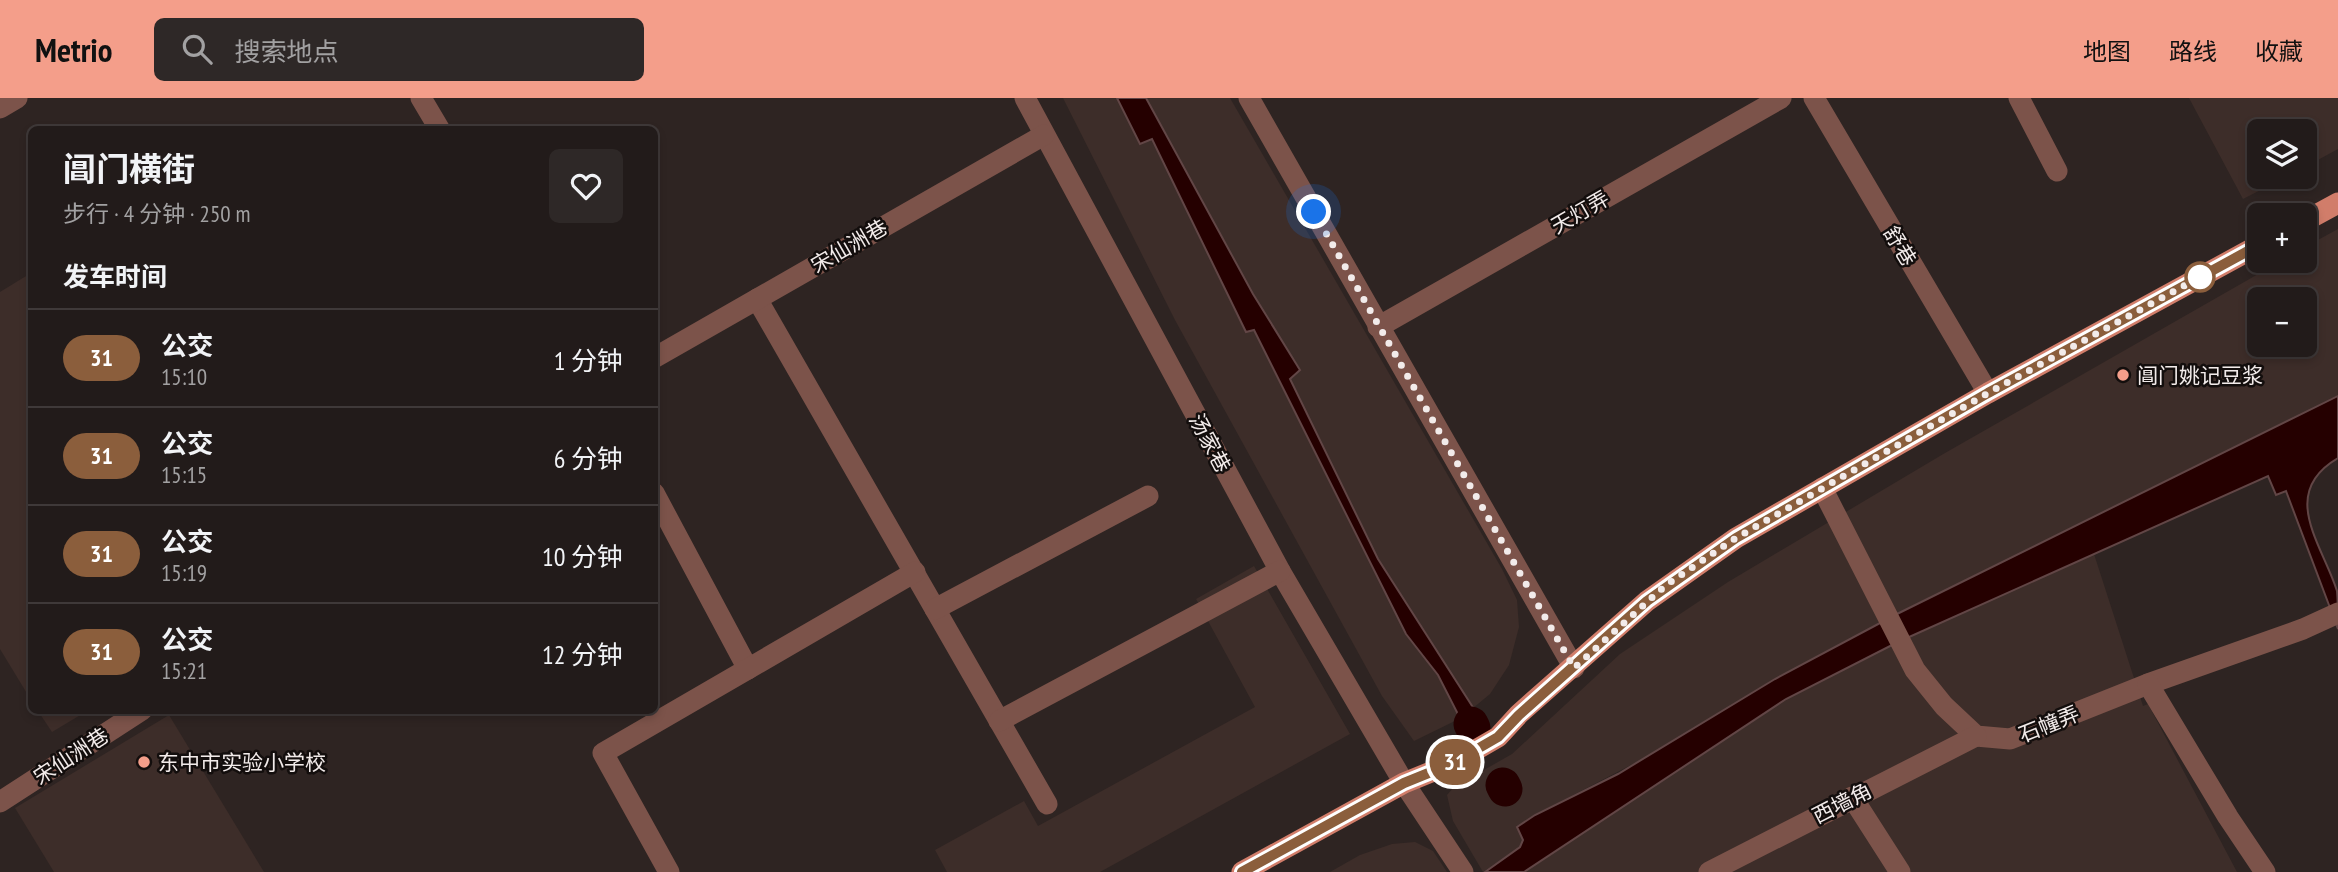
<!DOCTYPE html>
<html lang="zh">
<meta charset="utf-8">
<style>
:root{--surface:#221b1a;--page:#2e2827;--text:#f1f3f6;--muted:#a2a1a2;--line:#3f3939;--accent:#f49e8a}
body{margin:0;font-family:"PT Sans Narrow","Noto Sans SC",sans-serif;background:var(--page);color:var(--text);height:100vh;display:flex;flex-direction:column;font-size:26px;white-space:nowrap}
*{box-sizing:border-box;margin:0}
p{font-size:23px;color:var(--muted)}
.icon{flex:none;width:38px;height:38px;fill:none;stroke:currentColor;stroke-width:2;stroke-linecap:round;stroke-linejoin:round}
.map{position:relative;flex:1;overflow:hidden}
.sheet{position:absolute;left:28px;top:28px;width:630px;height:588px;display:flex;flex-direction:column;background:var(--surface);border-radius:10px;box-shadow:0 4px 10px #0003,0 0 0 2px var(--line)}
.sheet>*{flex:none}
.badge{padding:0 14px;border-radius:23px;font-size:24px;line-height:46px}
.buttons{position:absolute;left:2247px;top:21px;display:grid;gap:14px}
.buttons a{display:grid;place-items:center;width:70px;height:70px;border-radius:10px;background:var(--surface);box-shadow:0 4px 10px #0003,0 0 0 2px var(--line);font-size:35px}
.you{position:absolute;width:35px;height:35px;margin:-18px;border:5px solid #fff;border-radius:50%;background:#1a73e8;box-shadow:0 0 0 10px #1a73e833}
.map>.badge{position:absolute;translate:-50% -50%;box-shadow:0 0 0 4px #fff}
h2{padding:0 35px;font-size:26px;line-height:63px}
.round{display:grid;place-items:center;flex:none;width:74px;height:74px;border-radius:10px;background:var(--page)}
.head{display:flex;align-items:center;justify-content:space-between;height:119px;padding:0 35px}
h1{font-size:33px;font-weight:700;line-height:52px}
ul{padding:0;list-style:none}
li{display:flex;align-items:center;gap:21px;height:98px;padding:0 35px;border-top:2px solid var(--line)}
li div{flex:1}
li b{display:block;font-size:26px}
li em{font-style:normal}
li .badge{min-width:77px;font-weight:700;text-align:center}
header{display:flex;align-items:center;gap:42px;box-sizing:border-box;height:98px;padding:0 35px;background:var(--accent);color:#111}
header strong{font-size:33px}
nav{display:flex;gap:38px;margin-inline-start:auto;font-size:24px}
.search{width:490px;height:63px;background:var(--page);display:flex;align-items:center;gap:18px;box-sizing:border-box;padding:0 24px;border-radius:10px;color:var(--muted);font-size:26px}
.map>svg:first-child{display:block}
.built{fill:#3d2d29;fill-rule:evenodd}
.water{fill:#250000;stroke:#624646;stroke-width:2}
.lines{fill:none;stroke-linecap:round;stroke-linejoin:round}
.canal{stroke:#250000;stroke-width:35}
.minor{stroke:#7c534a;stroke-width:21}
.major{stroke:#d17d6a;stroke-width:21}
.line-casing{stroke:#fff;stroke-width:16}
.line{stroke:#8b5e3c;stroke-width:10}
.walk{stroke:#f2ebea;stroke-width:7;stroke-dasharray:0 12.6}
.stop-dot{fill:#fff;stroke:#8b5e3c;stroke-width:3.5}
.poi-dot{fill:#f49e8a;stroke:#130e0d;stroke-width:2.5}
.labels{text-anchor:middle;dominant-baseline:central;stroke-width:5;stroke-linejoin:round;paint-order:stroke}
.street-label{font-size:21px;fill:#f2ebea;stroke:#130e0d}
.poi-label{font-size:21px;fill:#f2ebea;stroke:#130e0d;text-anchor:start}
</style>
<header>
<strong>Metrio</strong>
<div class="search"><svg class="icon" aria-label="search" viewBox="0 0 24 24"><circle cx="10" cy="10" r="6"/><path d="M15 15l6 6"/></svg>搜索地点</div>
<nav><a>地图</a><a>路线</a><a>收藏</a></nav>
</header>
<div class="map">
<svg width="2338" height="774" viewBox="0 0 2338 774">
<rect width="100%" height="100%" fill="#2e2422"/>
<g class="built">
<polygon points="1063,0 1230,0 1502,471 1517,502 1519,529 1509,567 1490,596 1461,620 1414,643 1382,598 1175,222"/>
<polygon points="2189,0 2338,0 2338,51 2305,69 2305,33 2259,33 2259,79 2286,79 2243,101"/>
<path d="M2338 131V298L1535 717 1520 749 1483 774 1453 723 1447 697 1454 689 1512 656 1620 556 1728 484 1945 355 2281 163H2305V149ZM2259 201H2305V247H2259Z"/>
<polygon points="31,175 31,602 0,551 0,194"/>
<polygon points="2094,456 2143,608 2148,606 2237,774 1524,774 1786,601 1898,544"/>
<polygon points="1254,468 1350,636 1100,774 947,774 935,752 1024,703 1038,728 1255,609 1196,501"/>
<polygon points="38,613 87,613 52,634"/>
<polygon points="169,617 264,774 54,774 15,710"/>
<polygon points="1415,744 1433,753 1447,774 1330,774 1360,757 1392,746"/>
</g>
<g class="water">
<polygon points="1117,0 1146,0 1253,196 1300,272 1290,281 1378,461 1474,611 1478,620 1465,630 1438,577 1406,536 1254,232 1246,234 1152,41 1140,46"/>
<path d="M2338 298V360C2278 395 2322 446 2337 493 2338 504 2338 519 2338 531L2286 393 2276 397 2268 378 1898 544 1786 601 1524 774H1485L1520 749 1523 742 1517 729 1535 717 1618 676 1775 581 1897 516Z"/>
</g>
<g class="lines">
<g class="canal">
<polyline points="1471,626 1473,630"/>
<polyline points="1503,687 1505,691"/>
</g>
<g class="minor">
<polyline points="421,0 440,32"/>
<polyline points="1025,0 1280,473 1404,685 1463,774"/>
<polyline points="1249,0 1574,570"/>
<polyline points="1814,0 1988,295"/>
<polyline points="2019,0 2057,73"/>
<polyline points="0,10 17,0"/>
<polyline points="757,201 1047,706"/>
<polyline points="1378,229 1781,0"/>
<polyline points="654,260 1044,37"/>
<polyline points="1822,390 1915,572 1944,608 1976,638 2010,641 2148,586 2303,531 2338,515"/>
<polyline points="654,395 748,571"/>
<polyline points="935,511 1148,398"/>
<polyline points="2148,586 2228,719 2265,774"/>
<polyline points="999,623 1280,473"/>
<polyline points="1852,699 1900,774"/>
<polyline points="0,704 142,612"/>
<polyline points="669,774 603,655 915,474"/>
<polyline points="1709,774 1976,638"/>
</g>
<g class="major">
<polyline points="2305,123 2338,105"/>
<polyline points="1242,774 1404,685 1453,665 1498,639 1519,616 1647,503 1736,440 1988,295 2259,147"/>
</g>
</g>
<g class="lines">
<g class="line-casing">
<polyline id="line" points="1242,774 1404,685 1453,665 1498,639 1519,617 1647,503 1736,440 1988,295 2259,147"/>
</g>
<use href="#line" class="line"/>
<polyline class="walk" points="1314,114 1574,570 1666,487 1736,440 1988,295 2200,179"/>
</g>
<circle class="stop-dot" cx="2200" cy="179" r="14"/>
<g class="poi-dot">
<circle cx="2123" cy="277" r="7"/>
<circle cx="144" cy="664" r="7"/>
</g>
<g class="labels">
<g class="street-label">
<text transform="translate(1580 114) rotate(-30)">天灯弄</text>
<text transform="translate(849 148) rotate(-30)">宋仙洲巷</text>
<text transform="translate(1900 148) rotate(59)">舒巷</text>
<text transform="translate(1210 345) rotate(62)">汤家巷</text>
<text transform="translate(2049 626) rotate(-22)">石幢弄</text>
<text transform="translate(71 658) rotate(-33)">宋仙洲巷</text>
<text transform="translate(1842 705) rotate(-27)">西墙角</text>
</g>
<g class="poi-label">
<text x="2137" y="277">阊门姚记豆浆</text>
<text x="158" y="664">东中市实验小学校</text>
</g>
</g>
</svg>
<div class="buttons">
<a><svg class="icon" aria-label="layers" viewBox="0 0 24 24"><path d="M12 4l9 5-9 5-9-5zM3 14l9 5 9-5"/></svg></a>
<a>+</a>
<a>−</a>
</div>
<div class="you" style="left:1314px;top:114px"></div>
<b class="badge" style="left:1455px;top:664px;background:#8b5e3c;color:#fff">31</b>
<section class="sheet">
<div class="head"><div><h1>阊门横街</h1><p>步行 · 4 分钟 · 250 m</p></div><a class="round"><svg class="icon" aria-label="heart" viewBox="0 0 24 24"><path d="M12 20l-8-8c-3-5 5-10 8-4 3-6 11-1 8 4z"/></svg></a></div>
<h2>发车时间</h2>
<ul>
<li><span class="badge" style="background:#8b5e3c;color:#fff">31</span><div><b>公交</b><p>15:10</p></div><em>1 分钟</em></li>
<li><span class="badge" style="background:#8b5e3c;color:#fff">31</span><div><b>公交</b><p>15:15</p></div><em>6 分钟</em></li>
<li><span class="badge" style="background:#8b5e3c;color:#fff">31</span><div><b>公交</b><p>15:19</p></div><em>10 分钟</em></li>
<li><span class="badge" style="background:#8b5e3c;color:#fff">31</span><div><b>公交</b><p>15:21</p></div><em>12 分钟</em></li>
</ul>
</section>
</div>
